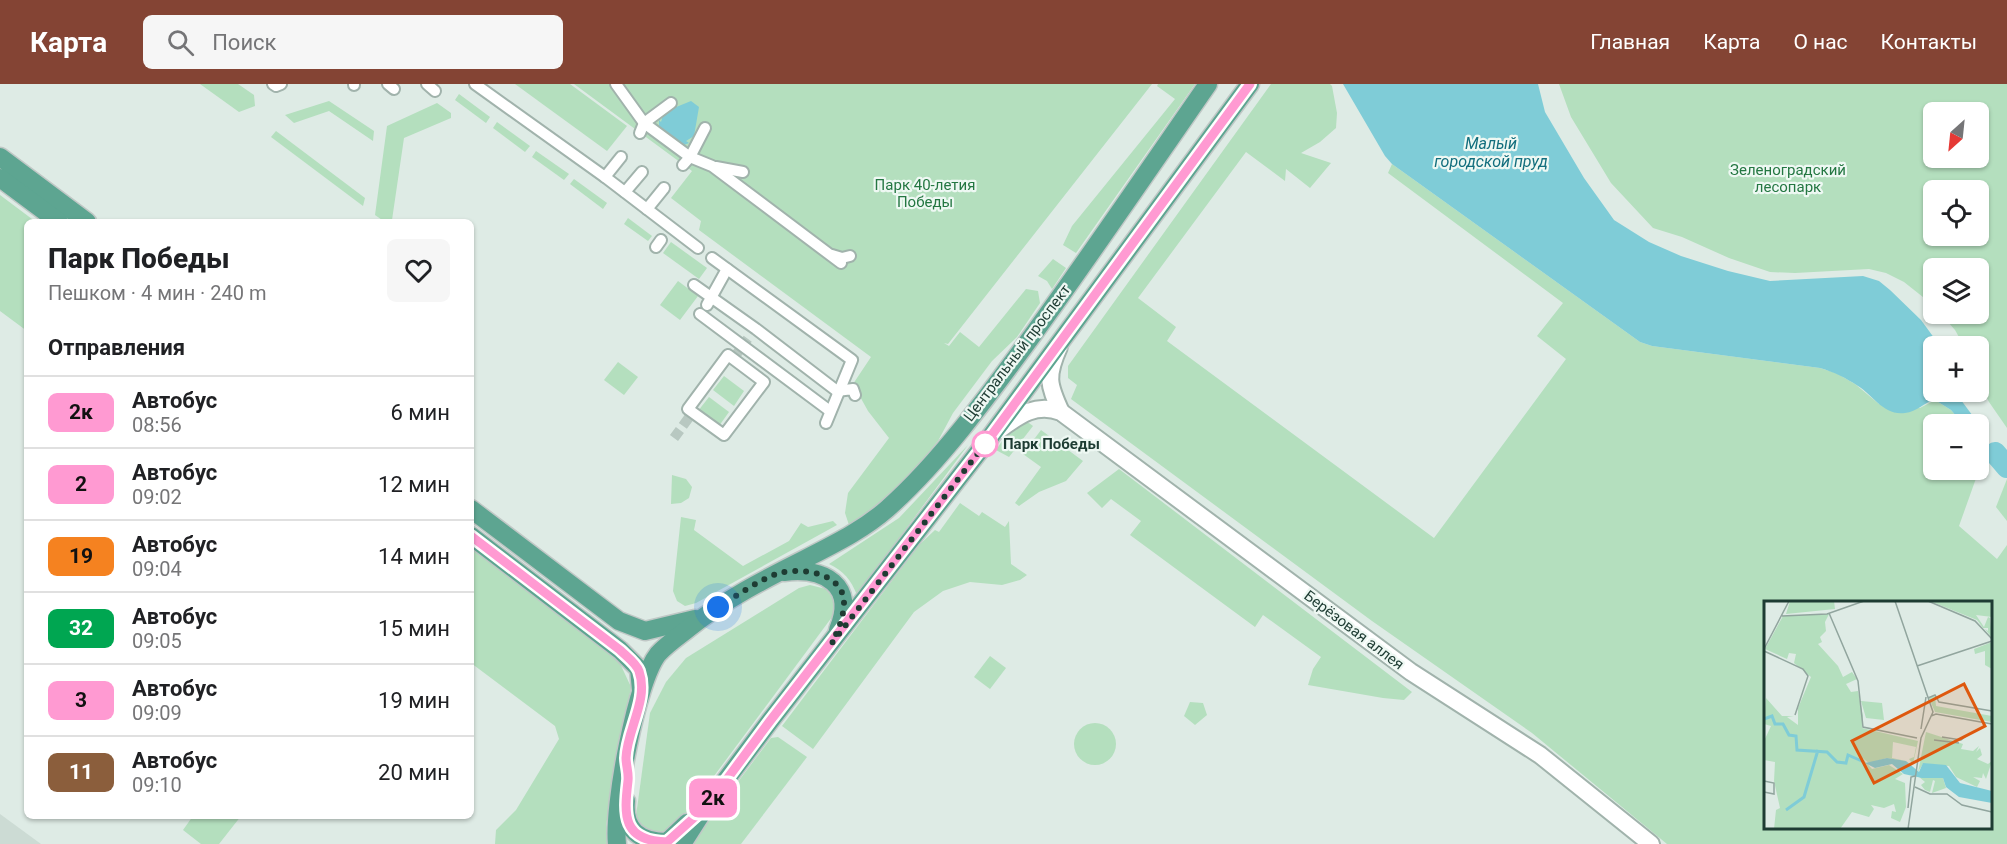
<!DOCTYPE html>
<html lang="ru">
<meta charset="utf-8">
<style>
:root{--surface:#fff;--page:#f6f6f6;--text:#202124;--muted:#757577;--line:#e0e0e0;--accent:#844434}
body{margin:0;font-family:Roboto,sans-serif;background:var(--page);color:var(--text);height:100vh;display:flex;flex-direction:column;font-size:22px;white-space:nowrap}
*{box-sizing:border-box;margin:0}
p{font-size:20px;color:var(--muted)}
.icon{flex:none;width:33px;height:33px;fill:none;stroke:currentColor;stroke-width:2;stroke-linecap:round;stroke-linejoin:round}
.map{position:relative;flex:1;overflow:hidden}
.panel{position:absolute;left:24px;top:135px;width:450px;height:600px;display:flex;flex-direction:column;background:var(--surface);border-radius:9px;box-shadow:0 2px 4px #0004}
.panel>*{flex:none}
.badge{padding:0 12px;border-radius:9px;font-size:21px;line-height:39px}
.needle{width:39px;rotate:207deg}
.tools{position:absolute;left:1923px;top:18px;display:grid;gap:12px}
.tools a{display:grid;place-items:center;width:66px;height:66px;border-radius:9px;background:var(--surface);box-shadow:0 2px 4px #0004;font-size:30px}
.you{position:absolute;width:30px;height:30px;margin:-15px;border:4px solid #fff;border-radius:50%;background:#1a73e8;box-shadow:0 0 0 9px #1a73e833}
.map>.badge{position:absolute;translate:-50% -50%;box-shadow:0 0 0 3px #fff}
h2{padding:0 24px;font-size:22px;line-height:54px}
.round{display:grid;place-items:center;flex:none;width:63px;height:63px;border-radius:9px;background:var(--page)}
.summary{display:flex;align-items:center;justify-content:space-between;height:102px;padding:0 24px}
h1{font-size:28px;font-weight:800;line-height:45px}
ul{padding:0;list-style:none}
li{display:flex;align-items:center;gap:18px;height:72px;padding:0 24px;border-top:2px solid var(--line)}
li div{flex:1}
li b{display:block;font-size:22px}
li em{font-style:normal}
li .badge{min-width:66px;font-weight:700;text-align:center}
header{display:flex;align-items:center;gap:36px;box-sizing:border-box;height:84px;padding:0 30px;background:var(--accent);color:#fff}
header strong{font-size:28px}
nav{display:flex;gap:33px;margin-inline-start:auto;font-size:21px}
.search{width:420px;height:54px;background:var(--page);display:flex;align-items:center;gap:15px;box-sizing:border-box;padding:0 21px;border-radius:9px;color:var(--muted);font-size:22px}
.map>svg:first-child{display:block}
.built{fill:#ccdbd4}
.green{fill:#b4dfbe;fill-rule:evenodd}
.water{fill:#7fccd7}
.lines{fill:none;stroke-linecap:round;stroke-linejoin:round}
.river{stroke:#7fccd7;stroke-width:22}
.pedestrian-tunnel{stroke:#b8c8c1;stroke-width:10;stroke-dasharray:10 5;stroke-linecap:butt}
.pedestrian-casing{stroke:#a1b3ac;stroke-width:14}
.tertiary-casing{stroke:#a1b3ac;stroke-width:20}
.primary-casing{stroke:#c0c8c6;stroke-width:21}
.pedestrian{stroke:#fff;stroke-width:10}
.tertiary{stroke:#fff;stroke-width:16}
.primary{stroke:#5da591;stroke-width:18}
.line-casing{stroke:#fff;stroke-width:14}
.line{stroke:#ff9ad2;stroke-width:9}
.walk{stroke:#1e3c33;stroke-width:6;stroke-dasharray:0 10.8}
.stop-dot{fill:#fff;stroke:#ff9ad2;stroke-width:3}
.labels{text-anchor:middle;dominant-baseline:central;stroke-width:4.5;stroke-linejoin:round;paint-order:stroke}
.park-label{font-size:15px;fill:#247742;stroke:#eef8f3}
.street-label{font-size:15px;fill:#1e3c33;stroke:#eef8f3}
.stop-label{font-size:15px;font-weight:bold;fill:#1e3c33;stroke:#eef8f3;text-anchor:start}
.water-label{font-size:16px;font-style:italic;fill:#126e7d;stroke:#eef8f3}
.inset-river{fill:none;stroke:#7fccd7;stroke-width:3}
.inset-road{fill:none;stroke:#91a59e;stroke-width:1.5}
.view{fill:#de580e;fill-opacity:0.15;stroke:#de580e;stroke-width:3}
.inset-edge{fill:none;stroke:#1e3c33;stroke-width:3}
</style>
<header>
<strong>Карта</strong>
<div class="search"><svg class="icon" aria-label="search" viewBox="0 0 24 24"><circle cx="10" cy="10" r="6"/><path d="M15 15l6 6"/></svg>Поиск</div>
<nav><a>Главная</a><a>Карта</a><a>О нас</a><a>Контакты</a></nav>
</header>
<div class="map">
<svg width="2007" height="760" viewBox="0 0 2007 760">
<rect width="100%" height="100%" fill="#deebe5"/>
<polygon class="built" points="0,730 41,760 0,760"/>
<g class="green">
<polygon points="200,0 238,0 254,11 255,22 239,28"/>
<polygon points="515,0 570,0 627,42 607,67"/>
<polygon points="574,0 1152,0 948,260 944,259 949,262 960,248 979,263 1026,205 1038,207 1040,219 1017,253 992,277 953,329 938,357 915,385 885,416 849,441 845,429 848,409 889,354 868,327 853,300 871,273 699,146 701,137 671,114 692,87"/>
<polygon points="1158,0 1195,0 1076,169 1063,161 1072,142 1175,15 1157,2"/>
<path d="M1271 0H1330L1332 2 1337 29 1336 44 1320 58 1301 69 1331 79 1310 104 1286 85 1285 97 1246 68 1138 214 1176 243 1167 257 1434 454 1566 275 1537 252 1563 219 1388 89 1392 80 1640 258 1652 262 1820 284 1836 289 1855 300 1879 320 1920 324 1935 316 1951 326 1963 340H1934V386H1978L1979 360 1988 373 1979 386 1959 442 1997 475 2007 461V760H1667L1532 649 1372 537 1071 315 1077 301 1068 294V282ZM1766 518H1990V744H1766Z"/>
<path d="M1559 0H2007V344L1989 318 1979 298 1978 262H1964L1955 246 1941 230H1978V184H1934L1933 221 1904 198 1886 189 1869 185 1795 189 1770 188 1729 174 1682 153 1653 144 1611 99 1571 33ZM1934 28H1978V74H1934ZM1934 106H1978V152H1934Z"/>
<polygon points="459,10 490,33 486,39 455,16"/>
<polygon points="329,17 374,47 373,57 329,27 294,39 285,31"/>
<polygon points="437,19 451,29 451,34 404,54 392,136 385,138 375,131 387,42"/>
<polygon points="497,38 530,62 525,68 493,44"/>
<polygon points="276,47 365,114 363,122 271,53"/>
<polygon points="536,67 569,90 564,96 532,73"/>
<polygon points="574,95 607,119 603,125 570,100"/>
<polygon points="0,111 36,138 27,138 27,247 0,227"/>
<polygon points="628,134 652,152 648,157 624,140"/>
<polygon points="671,158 707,184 699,195 663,169"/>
<polygon points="1053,175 1066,184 1052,205 1047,197 1038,192"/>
<polygon points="678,197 698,212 680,236 660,221"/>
<polygon points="618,278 638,293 624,311 604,296"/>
<polygon points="724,292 744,307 734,322 713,306"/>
<polygon points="709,313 729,328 719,342 698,327"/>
<polygon points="1023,339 1029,339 1033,342 1009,373 996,366 1010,345"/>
<polygon points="1041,346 1083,377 1066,397 1039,408 1019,422 1015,419 1041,383 1023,370"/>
<path d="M968 361 857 511C851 496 844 487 829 480L899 434Z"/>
<polygon points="1119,385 1412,608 1404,616 1383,614 1308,601 1313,585 1321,573 1263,531 1255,543 1130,451 1141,437 1111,415 1102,424 1087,409"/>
<polygon points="672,391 686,395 692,403 689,414 681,419 671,420"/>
<polygon points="2007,395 2007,437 1996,423"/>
<polygon points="960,419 979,432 982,428 1005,443 1009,437 1011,480 1027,491 1020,496 1002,501 970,498 943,507 914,528 813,665 782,642 919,461 935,446 939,448"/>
<polygon points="681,433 696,436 694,446 743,482 789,457 801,439 808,443 833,437 837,441 696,519 685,522 677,517 673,507"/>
<polygon points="471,464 618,575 631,603 606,741 607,760 495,760 496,746 516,726 559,655 555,642 471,579"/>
<polygon points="810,501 826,505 836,519 835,529 674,746 660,751 639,742 636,732 650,629 666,598 686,574 799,504"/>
<polygon points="990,572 1006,584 990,605 974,593"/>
<polygon points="1190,618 1203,619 1207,631 1195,641 1184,632"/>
<circle cx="1095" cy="660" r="21"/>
<polygon points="778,653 807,673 741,760 691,760 771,654"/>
<polygon points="193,732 241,732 219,760 201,760 183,746"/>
</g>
<g class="water">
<path d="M1343 0H1538L1545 28 1584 94 1614 136 1649 158 1681 172 1728 187 1770 197 1863 192 1879 197 1890 206 1921 236 1940 262H1934V308H1955L1984 347 1979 352 1978 340H1963L1951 326 1935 316C1924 318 1917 328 1905 329 1884 332 1874 312 1858 302 1846 294 1834 288 1820 284L1652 262 1640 258 1392 80 1385 72Z"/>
<polygon points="691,17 699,23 694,52 686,57 689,59 684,61 675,58 659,44 659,36 661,38 664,28"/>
</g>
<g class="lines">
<polyline class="river" points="1995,369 2007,383"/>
<g class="pedestrian-tunnel">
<polyline points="733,275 749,253"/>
<polyline points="674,354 693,328"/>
</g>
<g class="pedestrian-casing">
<g id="pedestrian">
<polyline points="273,0 276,2 281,0"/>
<polyline points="388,0 394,5"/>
<polyline points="427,0 435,7"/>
<polyline points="475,0 605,93 698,164"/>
<polyline points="616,0 644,39 690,73 712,82 841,179"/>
<polyline points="354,1 354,0"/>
<polyline points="640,49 644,39 671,19"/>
<polyline points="683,81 690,73 705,44"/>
<polyline points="716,83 743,88"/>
<polyline points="605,93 621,73"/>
<polyline points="625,108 642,88"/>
<polyline points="647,125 664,104"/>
<polyline points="656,163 661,156"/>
<polyline points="832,171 842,174 850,172"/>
<polyline points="712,174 852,276 826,339"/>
<polyline points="694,201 756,245 837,307 853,305 855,311"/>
<polyline points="707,221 727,185"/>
<polyline points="700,230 830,327"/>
<polygon points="728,271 764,298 724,351 688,325"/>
</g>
</g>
<g class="tertiary-casing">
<g id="tertiary">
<path d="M1059 263C1046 292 1048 300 1061 328"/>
<path d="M999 346C1018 332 1036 318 1061 328L1411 588 1540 671 1651 760"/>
</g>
</g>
<g class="primary-casing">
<g id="primary">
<polyline points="0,73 87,138"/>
<polyline points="0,94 59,138"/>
<polyline points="471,425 619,537 645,547 695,535"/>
<polyline points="471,452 620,566 639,585 641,606"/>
<path d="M784 488C824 483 857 501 838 546"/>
<path d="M626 717C623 746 640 758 667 758L687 739"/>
<path d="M617 760C613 723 636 598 658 570 667 560 679 552 689 544 724 516 765 495 805 475 834 460 863 446 887 425 939 379 988 312 1029 256 1090 172 1149 85 1208 0"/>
<polyline points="682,760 707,721 770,637 991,352 1250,0"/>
</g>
</g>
<use href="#pedestrian" class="pedestrian"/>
<use href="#tertiary" class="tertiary"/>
<use href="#primary" class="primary"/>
</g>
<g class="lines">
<g class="line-casing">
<path id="line" d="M471 452 620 566C626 572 636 579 639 587 649 616 627 645 626 674 626 681 629 689 628 697 624 731 622 757 667 758L707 722 770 637 991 352 1250 0"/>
</g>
<use href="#line" class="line"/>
<path class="walk" d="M718 523C733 514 765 492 780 489 802 483 843 489 844 518 844 533 838 546 832 559L985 360"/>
</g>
<circle class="stop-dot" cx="985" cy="360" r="12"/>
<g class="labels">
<g class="park-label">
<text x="1788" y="86">Зеленоградский<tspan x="1788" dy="17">лесопарк</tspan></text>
<text x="925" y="101">Парк 40-летия<tspan x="925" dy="17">Победы</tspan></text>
</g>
<g class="street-label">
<text transform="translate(1017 269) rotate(-53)">Центральный проспект</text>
<text transform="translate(1354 546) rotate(37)">Берёзовая аллея</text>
</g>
<g class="stop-label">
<text x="1003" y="360">Парк Победы</text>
</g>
<g class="water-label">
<text x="1491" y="59">Малый<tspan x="1491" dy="18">городской пруд</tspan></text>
</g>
</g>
<g transform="translate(1764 517)">
<rect width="228" height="228" fill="#deebe5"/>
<path d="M26 0H70L71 8 22 13ZM166 0H228V16L212 14 220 26 224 16 226 17 228 37 221 28 224 30V27H219L213 19ZM65 13 61 21 62 30 56 36 58 41 54 43 74 65 79 76 88 71 93 78 82 83 87 91 94 90 99 115 98 127 154 140 149 163 145 158 150 156 152 146 129 141 128 157 142 160 123 157 105 162 97 156 108 168 125 164 139 173 131 178 141 182 142 206 136 221 127 217 128 210 132 211 130 203 120 207 107 204 110 208 105 216 88 211 76 228H10L12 209 16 207 10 180 11 161 0 159V140L7 125 0 123 2 97 18 115H30L23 116 34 124V107L47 76 30 62 32 53 25 52 23 58 1 48 19 15ZM228 41V68L221 64V50L211 53 210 48ZM171 95 172 105 228 115V121L171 111 165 97ZM97 100 118 102 120 119 102 117ZM162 131 199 143 197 148 209 150 215 145 212 151 216 147 218 154 213 158 224 163 228 160 222 178 219 172 218 177 209 176 216 180 213 186 192 176 185 165 159 163 154 171ZM154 175 179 177 182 187 168 192 171 180 169 179 166 191 161 189 157 184 161 181Z" fill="#b4dfbe"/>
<path d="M123 157 142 160 155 171 159 162 182 164 196 182 228 190V202L195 196 182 186 179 177H158L140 173 128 163 111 167 101 162Z" fill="#7fccd7"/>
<path class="inset-river" d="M0 118 8 115 11 123H19L25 134 32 135 33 149 63 151 73 161 82 162 84 154 100 161M22 209 40 196 54 149"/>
<path class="inset-road" d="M131 0 169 111 157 137 144 228M164 0 211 20 228 38M65 12 94 80 99 126 153 137M18 15 63 13 100 0M0 48 25 0M0 50 39 68 44 75 31 114M153 65 228 40M164 97 171 94 175 101 228 110M167 115 172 113 228 123M157 128 162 96M178 136 197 139 202 135M170 139 195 142M0 180 10 182V193L0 191M151 186 166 193H183L198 204 228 211M144 207 147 176 151 175"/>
<path class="view" d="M200 83 221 125 110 182 88 140Z"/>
<rect width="228" height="228" class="inset-edge"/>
</g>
</svg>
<div class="tools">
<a><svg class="needle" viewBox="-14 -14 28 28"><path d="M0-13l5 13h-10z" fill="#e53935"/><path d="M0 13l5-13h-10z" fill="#757577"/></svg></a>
<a><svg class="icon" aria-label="locate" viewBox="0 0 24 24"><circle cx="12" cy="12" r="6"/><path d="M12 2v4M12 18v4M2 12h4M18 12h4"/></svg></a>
<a><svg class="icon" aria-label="layers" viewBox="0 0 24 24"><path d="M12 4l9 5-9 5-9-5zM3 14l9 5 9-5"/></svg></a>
<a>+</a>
<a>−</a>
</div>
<div class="you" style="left:718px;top:523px"></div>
<b class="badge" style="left:713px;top:714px;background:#ff9ad2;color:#111">2к</b>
<section class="panel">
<div class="summary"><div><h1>Парк Победы</h1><p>Пешком · 4 мин · 240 m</p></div><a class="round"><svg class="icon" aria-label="heart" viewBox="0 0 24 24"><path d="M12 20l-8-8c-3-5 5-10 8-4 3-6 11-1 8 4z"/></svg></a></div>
<h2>Отправления</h2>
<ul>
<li><span class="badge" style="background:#ff9ad2;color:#111">2к</span><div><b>Автобус</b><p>08:56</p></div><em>6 мин</em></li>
<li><span class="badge" style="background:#ff9ad2;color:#111">2</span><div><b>Автобус</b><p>09:02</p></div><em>12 мин</em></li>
<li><span class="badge" style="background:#f58220;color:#111">19</span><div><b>Автобус</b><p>09:04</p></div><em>14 мин</em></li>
<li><span class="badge" style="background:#00a651;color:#fff">32</span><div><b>Автобус</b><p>09:05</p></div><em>15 мин</em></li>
<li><span class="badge" style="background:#ff9ad2;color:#111">3</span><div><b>Автобус</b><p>09:09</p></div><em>19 мин</em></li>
<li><span class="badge" style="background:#8b5e3c;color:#fff">11</span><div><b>Автобус</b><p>09:10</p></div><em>20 мин</em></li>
</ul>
</section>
</div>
